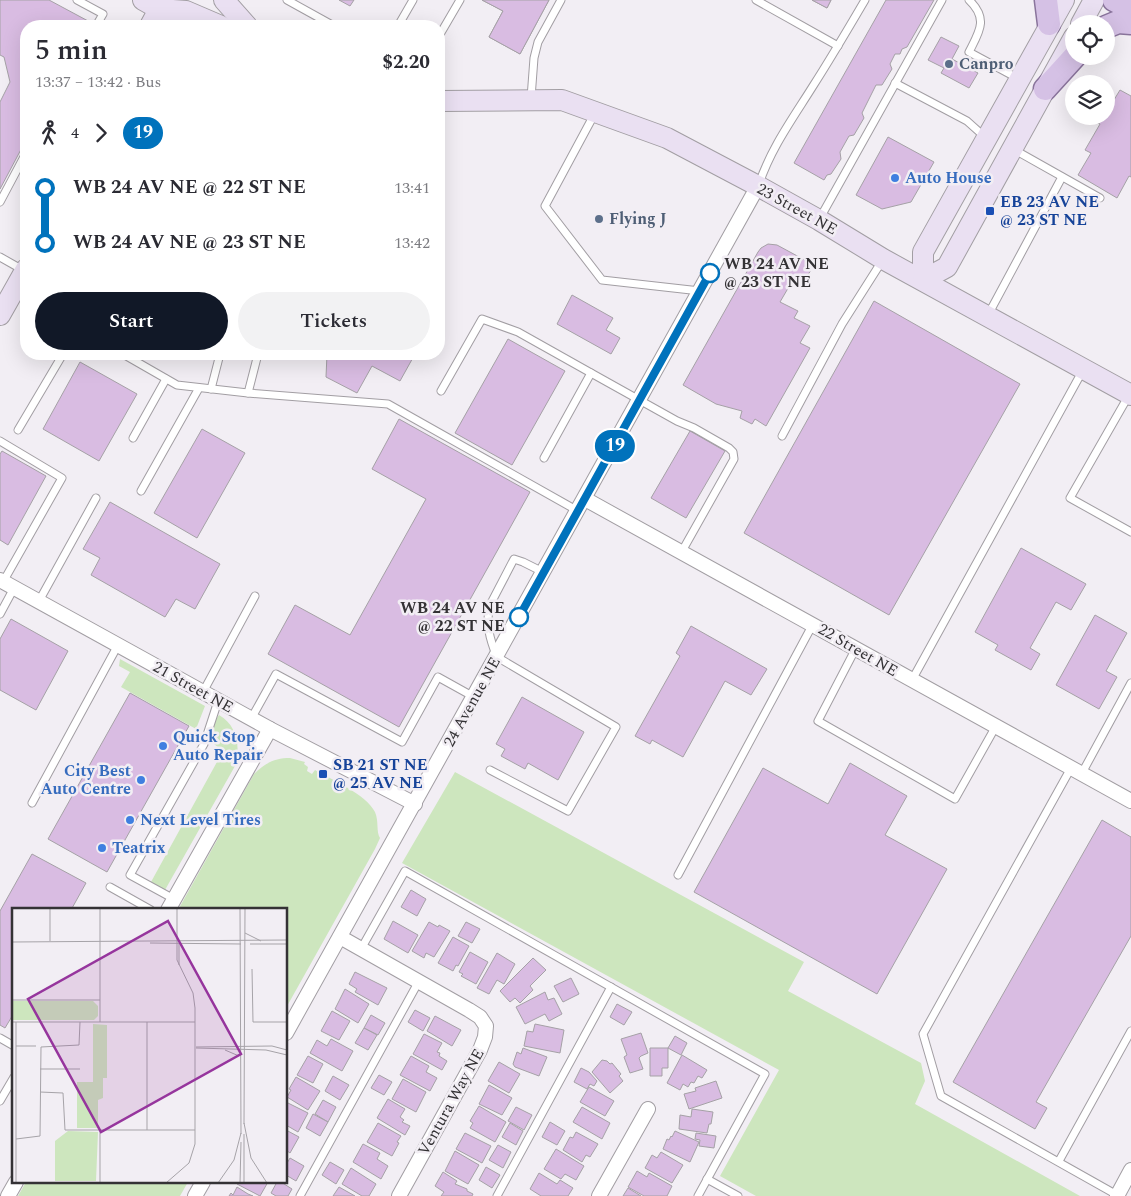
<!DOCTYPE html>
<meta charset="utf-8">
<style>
:root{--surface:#fff;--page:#f2f2f3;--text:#2b2b33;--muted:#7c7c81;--accent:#111827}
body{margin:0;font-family:Spectral,serif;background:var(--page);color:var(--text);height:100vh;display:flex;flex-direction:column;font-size:19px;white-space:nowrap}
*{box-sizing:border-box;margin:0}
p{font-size:16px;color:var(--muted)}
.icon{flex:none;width:28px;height:28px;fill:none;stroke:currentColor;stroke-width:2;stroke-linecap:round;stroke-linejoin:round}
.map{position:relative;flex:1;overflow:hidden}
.side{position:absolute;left:20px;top:20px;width:425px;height:340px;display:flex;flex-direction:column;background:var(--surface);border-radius:20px;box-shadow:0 5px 20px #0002}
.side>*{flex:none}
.badge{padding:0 10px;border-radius:16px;font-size:18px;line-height:32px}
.buttons{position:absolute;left:1065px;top:15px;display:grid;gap:10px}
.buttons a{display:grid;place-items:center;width:50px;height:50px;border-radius:50%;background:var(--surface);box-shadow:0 5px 20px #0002;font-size:25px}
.map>.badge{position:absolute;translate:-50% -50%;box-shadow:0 0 0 2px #fff}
.legs{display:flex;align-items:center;gap:8px;height:55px;padding:0 15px;font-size:16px}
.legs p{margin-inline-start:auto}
.summary{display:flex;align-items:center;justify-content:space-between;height:85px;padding:0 15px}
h1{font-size:28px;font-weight:600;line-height:38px}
.action{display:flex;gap:10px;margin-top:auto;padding:10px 15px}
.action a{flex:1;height:58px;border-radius:30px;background:var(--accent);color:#fff;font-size:20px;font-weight:600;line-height:58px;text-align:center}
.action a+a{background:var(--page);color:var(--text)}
ul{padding:0 15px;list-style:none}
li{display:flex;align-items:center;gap:18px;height:55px;font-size:19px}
li i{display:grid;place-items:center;width:8px;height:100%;margin:0 6px;background:currentColor}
li i::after{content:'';width:12px;height:12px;margin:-6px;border:4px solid;border-radius:50%;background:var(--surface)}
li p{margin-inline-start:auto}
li:first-child i{background:linear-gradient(#0000 50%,currentColor 0)}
li:last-child i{background:linear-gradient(currentColor 50%,#0000 0)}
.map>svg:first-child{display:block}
.green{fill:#cde6be}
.building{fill:#d9bce2;stroke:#a5a1a6}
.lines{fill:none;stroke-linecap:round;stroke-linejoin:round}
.lane-casing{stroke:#a29ea3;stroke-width:9}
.street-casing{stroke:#a29ea3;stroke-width:16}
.secondary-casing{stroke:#a29ea3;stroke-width:22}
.primary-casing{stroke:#8a749c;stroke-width:25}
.lane{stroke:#fff;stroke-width:7}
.street{stroke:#fff;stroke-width:14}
.secondary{stroke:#eae0f2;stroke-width:20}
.primary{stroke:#d5c1e5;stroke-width:22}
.line-1-casing{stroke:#fff;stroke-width:11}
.line-1{stroke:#0072bc;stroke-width:8}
.service-dot{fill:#5c6f8a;stroke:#f2eef4;stroke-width:2}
.shop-dot{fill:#3f7fe0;stroke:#f2eef4;stroke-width:2}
.transit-dot{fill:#1a4fb4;stroke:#f2eef4;stroke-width:2}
.stop-1-dot{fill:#fff;stroke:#0072bc;stroke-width:2.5}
.labels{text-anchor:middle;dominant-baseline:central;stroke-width:5;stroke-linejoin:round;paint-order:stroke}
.service-label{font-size:16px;font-weight:bold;fill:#4e5e75;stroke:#f2eef4;text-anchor:start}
.shop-label{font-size:16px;font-weight:bold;fill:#366cbe;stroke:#f2eef4;text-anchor:start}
.transit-label{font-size:16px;font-weight:bold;fill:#164399;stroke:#f2eef4;text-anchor:start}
.street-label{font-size:16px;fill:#343235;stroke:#f2eef4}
.stop-label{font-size:16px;font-weight:bold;fill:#343235;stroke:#f2eef4;text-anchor:start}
.inset-road{fill:none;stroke:#a6a3a8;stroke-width:1}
.view{fill:#96359d;fill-opacity:0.15;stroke:#96359d;stroke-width:2.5}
.inset-edge{fill:none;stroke:#343235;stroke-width:2.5}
</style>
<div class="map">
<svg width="1131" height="1196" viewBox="0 0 1131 1196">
<rect width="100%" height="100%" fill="#f2eef4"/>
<g class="green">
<polygon points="120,659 205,706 196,729 121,687 130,672 119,666"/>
<path d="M219 715C237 725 241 747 235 766L165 890 151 882 223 751 210 741C209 731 213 723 219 715Z"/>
<path d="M290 758 305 762 304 764 308 767 307 771 312 774 315 770C332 780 366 794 375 812 379 821 376 832 380 838L375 849 286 1008V910H178L254 774C265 763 275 758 290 758Z"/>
<polygon points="455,772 804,962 788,991 921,1063 925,1081 915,1104 1080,1196 756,1196 720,1176 779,1070 402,863"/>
<polygon points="26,1182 188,1182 180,1196 18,1196"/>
</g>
<g class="building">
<polygon points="0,0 49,0 90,22 88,26 26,26 26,140 0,189 0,102 10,82 4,57 0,55"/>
<polygon points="339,0 354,0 350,6"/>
<polygon points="482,0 549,0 520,54 489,37 503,11"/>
<polygon points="482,0 549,0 520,54 489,37 503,11"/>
<polygon points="812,0 831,0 827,8"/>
<polygon points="812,0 831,0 827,8"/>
<polygon points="886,0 934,0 907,47 902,49 900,54 895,54 890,64 892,69 882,85 876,85 862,113 864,118 854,135 849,136 840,152 841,159 831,174 827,175 824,180 794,163"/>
<polygon points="941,37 959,46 952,59 978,73 969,88 941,73 944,68 928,60"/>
<polygon points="1120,90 1131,96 1131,177 1129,176 1117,198 1078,175 1091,153 1085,150 1100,124 1093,120 1095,116 1106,116 1106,113"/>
<polygon points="888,137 934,162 911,202 882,209 856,195"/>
<polygon points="768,244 777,245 814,265 803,283 794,278 780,302 798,311 794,318 810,326 800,343 810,348 766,426 755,419 752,424 740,418 742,411 716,404 683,385 758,252 761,248"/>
<polygon points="572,295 613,318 606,330 620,338 611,354 557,324"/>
<polygon points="874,301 1020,384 889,615 744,533"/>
<polygon points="508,339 565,371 512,465 455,433"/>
<polygon points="327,354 415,354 400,381 372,366 357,393 326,377"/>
<polygon points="80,362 137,394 99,461 43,429"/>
<polygon points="399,419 530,492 399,727 268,654 295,605 350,635 426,499 372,469"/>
<polygon points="202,429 245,453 197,538 154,513"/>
<polygon points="690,431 725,451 686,518 651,498"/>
<polygon points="2,451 46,476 8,545 0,540 0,454"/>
<polygon points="110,502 220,564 195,609 176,599 165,617 91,575 100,558 83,549"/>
<polygon points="1021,548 1086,584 1071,610 1056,602 1030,648 1040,654 1031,670 995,650 998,645 975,632"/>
<polygon points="1095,615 1127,633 1106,671 1117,677 1099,709 1056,685"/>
<polygon points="11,619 68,651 36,710 0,690 0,639"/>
<polygon points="691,626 767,669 751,695 725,681 683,757 652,740 650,744 635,736 680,656 676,653"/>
<polygon points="130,693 189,726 107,872 48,839"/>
<polygon points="522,697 584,732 558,780 528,763 525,769 501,756 505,749 496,744"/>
<polygon points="850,763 907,796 885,835 947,869 877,994 694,892 763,768 828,804"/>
<polygon points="1102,820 1131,837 1131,936 1036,1102 1047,1108 1035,1129 953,1082"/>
<polygon points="32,854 86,883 71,910 14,910 14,1013 5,1028 0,1025 0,911"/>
<polygon points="411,890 426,899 417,916 401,907"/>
<polygon points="393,921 418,935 408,953 384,939"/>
<polygon points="429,922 438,927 439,925 450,931 434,957 426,953 424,958 412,951"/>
<polygon points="466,922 480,929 472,943 458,936"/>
<polygon points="453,937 469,946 458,966 456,965 453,971 438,963"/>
<polygon points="470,952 488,962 476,984 461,976 463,974 459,972"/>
<polygon points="497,953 515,964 504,984 497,980 489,994 477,988"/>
<polygon points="533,958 546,970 530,986 533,990 520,1003 515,998 510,1002 500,991"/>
<polygon points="355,972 387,988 378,1005 355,992 357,989 349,984"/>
<polygon points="571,978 579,994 563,1002 554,986"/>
<polygon points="345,989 369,1004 358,1023 335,1009"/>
<polygon points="545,992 548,1000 554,998 562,1014 549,1021 545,1014 525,1024 516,1007"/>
<polygon points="617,1004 632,1012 624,1025 610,1017"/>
<polygon points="415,1010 430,1018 423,1031 408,1022"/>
<polygon points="332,1011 350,1021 339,1040 321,1031"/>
<polygon points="371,1015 385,1023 378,1035 364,1028"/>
<polygon points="435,1016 461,1030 452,1046 427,1031"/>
<polygon points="535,1024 564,1030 560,1053 524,1046 527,1031 533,1032"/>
<polygon points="364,1028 377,1035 368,1050 355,1043"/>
<polygon points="641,1033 648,1053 641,1056 639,1058 643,1069 630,1073 624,1057 627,1055 621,1039"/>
<polygon points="424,1034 442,1043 437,1052 440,1053 439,1056 447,1061 442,1070 413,1054"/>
<polygon points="675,1036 687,1043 681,1055 668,1048"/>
<polygon points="331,1039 353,1051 342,1071 310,1053 317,1040 327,1046"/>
<polygon points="523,1048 547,1057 539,1076 515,1067 513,1064 517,1052 521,1054"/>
<polygon points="650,1048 668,1048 668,1068 662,1068 662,1076 650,1076"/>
<polygon points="682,1055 707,1070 702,1078 698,1076 694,1083 691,1082 688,1087 683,1084 680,1090 667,1083"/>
<polygon points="308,1056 323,1064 313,1083 297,1075"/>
<polygon points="411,1056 429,1066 426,1072 437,1078 430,1091 400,1075"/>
<polygon points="602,1060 607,1061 610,1064 612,1063 621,1074 619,1076 623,1081 610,1093 592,1072"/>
<polygon points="499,1062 520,1074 509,1093 488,1081"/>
<polygon points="581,1068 589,1072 597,1081 594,1086 590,1084 587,1089 574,1082"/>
<polygon points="379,1075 392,1082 384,1095 371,1088"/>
<polygon points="333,1076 349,1085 340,1100 325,1091"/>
<polygon points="296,1077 320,1091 308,1110 287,1097 291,1090 289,1089"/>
<polygon points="403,1079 426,1092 416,1112 392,1099"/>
<polygon points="716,1081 722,1098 689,1109 684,1094 696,1091 695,1088"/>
<polygon points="489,1085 512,1098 502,1115 479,1104"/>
<polygon points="589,1087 614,1101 605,1116 580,1102"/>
<polygon points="388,1099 405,1109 400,1117 404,1120 402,1122 410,1126 405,1135 377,1118"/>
<polygon points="323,1100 336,1107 328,1122 315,1114"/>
<polygon points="286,1102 308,1113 298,1132 286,1125"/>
<polygon points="479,1106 506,1122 495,1142 470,1128 473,1123 470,1121"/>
<polygon points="516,1107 532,1115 524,1130 508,1121"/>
<polygon points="582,1107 610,1123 602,1139 573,1122"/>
<polygon points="692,1109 713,1112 711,1124 709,1124 707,1133 679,1129 680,1115 691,1117"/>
<polygon points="313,1114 328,1122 320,1136 306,1128"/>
<polygon points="550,1122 565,1131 557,1145 542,1137"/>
<polygon points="378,1123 401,1136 397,1142 399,1143 392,1156 367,1142"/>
<polygon points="510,1123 523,1131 516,1145 502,1137"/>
<polygon points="286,1130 299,1137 290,1153 286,1150"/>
<polygon points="675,1131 699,1142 690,1162 663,1149 667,1139 669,1140 671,1136 672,1137"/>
<polygon points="576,1132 598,1144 590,1157 586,1155 582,1162 563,1150 570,1137 573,1138"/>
<polygon points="465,1133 491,1146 482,1163 456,1149"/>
<polygon points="696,1133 716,1136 714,1148 699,1146 700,1140 695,1139"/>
<polygon points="363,1144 380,1153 377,1159 388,1166 381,1179 353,1162"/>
<polygon points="498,1145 511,1152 503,1168 489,1160"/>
<polygon points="556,1149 584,1166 576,1180 565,1174 561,1179 544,1169"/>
<polygon points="455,1151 479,1165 468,1184 445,1171"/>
<polygon points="661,1152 683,1165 672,1183 645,1168 652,1155 657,1158"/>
<polygon points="290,1158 304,1166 296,1181 286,1175 286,1165"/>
<polygon points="330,1162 344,1170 336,1184 322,1175"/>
<polygon points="486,1167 500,1175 492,1188 479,1180"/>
<polygon points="351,1168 376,1184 369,1196 362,1196 342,1184"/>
<polygon points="637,1171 647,1177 649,1173 672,1186 667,1196 644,1196 628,1187"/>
<polygon points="443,1172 457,1181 455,1184 467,1189 467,1191 473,1194 472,1196 441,1196 444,1192 435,1186"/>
<polygon points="539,1173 557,1184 560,1180 573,1188 568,1196 541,1196 530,1189"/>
<polygon points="238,1182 268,1182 260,1196 237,1184"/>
<polygon points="277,1182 281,1182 292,1189 288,1196 276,1196 271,1193"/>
<polygon points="237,1187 248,1194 253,1196 229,1196 231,1193 233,1195"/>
<polygon points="339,1187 355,1196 333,1196"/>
<polygon points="628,1188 641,1196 623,1196"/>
</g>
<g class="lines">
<g class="lane-casing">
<g id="lane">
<polyline points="77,0 103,14 96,26"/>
<polyline points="287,0 334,26"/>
<polyline points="756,0 838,46"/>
<path d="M969 0C989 19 979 32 969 52L1019 79"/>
<polyline points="398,26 413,0"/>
<polyline points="439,36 460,0"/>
<polyline points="895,83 967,121 986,138"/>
<polyline points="531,98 534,58 538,42 561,0"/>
<polyline points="595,113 545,206 602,280 700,291"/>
<polyline points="1013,149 1100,198"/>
<path d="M759 184C771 148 793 118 813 86 831 58 848 29 865 0"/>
<polyline points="0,202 26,153"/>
<polyline points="820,218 942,0"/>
<polyline points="0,257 23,270"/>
<polyline points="988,315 1062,177"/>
<polyline points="123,354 177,385 248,393 388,404 578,511"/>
<polyline points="297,354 298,355"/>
<polyline points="211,389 220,354"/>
<polyline points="441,391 482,319 518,332 591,373"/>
<polyline points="248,393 258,354"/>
<polyline points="1129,395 1070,498 1131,532"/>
<polyline points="18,430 63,354"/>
<polyline points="782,436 842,324 882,261"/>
<polyline points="133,438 166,379"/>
<polyline points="0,441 62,478 3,582"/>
<polyline points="544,458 591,373 677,421 694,428 729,448 733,452 734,459 681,553"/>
<polyline points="141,491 199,388"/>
<polyline points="39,601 96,498"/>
<polyline points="0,614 14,588"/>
<polyline points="856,648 818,721 955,799 996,726"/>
<polyline points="912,680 1083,370"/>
<polyline points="203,692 255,596"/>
<polyline points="251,719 276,674 402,742 438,677 474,697"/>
<polyline points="1071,768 923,1034 941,1096 1117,1195"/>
<path d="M490 770 568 811 616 727 497 657C490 640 485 623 490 605L514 559 523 562 543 572"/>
<polyline points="1082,773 1131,683"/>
<polyline points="32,803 118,645"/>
<polyline points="678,875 813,624"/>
<polyline points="110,887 151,910"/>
<polyline points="174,899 130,875 204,744 218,701"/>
<polyline points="361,949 405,871 765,1074 698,1196"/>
<polyline points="0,1038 14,1046"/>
<polyline points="0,1101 14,1077"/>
<polyline points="1059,1161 1131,1031"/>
<polyline points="707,1179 738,1196"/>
<polyline points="300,1196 419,981"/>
<polyline points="497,1196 611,987"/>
</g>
</g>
<g class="street-casing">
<g id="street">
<polyline points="585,499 1131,801"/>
<polyline points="0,580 270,729 415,804"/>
<polyline points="168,910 270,729"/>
<polyline points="340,937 469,1010 480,1017 486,1026 485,1037 480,1050 399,1196"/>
<polyline points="286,1033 758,186"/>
<polyline points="8,1196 16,1182"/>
<polyline points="195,1196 203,1182"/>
<polyline points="599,1196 648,1109"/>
<polyline points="1117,1196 1131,1170"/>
</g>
</g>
<g class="secondary-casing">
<g id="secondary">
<polyline points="143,0 159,9 182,26"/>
<polyline points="224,0 247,26"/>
<polyline points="159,9 186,11 221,26"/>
<polyline points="1081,24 1094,0"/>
<polyline points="150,26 164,0"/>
<polyline points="439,101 562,100 667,138 758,186 819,220 883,259 1131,395"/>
<polyline points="923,280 923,252 1064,0"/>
<polyline points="923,280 947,267 1074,37"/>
<polyline points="0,315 26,269"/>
</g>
</g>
<g class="primary-casing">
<g id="primary">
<polyline points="1046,0 1049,24"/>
<polyline points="1114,0 1131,9"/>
<polyline points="1106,27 1118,22 1131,23"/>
<polyline points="1045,89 1075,56"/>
</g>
</g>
<use href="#lane" class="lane"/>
<use href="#street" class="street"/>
<use href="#secondary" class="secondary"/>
<use href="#primary" class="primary"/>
</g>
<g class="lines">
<g class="line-1-casing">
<polyline id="line-1" points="519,617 710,273"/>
</g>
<use href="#line-1" class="line-1"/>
</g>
<g class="service-dot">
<circle cx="949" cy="64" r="5"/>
<circle cx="599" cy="219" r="5"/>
</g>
<g class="shop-dot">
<circle cx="895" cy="178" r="5"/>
<circle cx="163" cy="746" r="5"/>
<circle cx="141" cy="780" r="5"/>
<circle cx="130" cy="820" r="5"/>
<circle cx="102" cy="848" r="5"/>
</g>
<g class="transit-dot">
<rect x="985" y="206" width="10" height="10" rx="2.5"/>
<rect x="318" y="769" width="10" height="10" rx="2.5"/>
</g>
<g class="stop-1-dot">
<circle cx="710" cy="273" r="9"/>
<circle cx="519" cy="617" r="9"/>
</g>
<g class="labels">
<g class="service-label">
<text x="959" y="64">Canpro</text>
<text x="609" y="219">Flying J</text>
</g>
<g class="shop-label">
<text x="905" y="178">Auto House</text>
<text x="173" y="737">Quick Stop<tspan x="173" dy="18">Auto Repair</tspan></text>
<text x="131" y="771" text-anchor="end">City Best<tspan x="131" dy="18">Auto Centre</tspan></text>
<text x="140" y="820">Next Level Tires</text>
<text x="112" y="848">Teatrix</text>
</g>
<g class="transit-label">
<text x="1000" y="202">EB 23 AV NE<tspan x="1000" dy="18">@ 23 ST NE</tspan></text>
<text x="333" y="765">SB 21 ST NE<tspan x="333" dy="18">@ 25 AV NE</tspan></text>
</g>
<g class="street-label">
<text transform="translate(797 209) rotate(29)">23 Street NE</text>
<text transform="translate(858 650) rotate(30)">22 Street NE</text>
<text transform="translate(193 687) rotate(29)">21 Street NE</text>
<text transform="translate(472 702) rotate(-61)">24 Avenue NE</text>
<text transform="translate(451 1102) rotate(-61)">Ventura Way NE</text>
</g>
<g class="stop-label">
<text x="724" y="264">WB 24 AV NE<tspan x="724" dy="18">@ 23 ST NE</tspan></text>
<text x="505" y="608" text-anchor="end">WB 24 AV NE<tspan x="505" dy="18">@ 22 ST NE</tspan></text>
</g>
</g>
<g transform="translate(12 908)">
<rect width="275" height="275" fill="#f2eef4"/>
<path d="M0 93H81L86 98V108L82 112H0ZM81 116 95 117V170H91V190L86 192V220H65V174H81ZM56 223 86 224 84 273H43V233Z" fill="#cde6be"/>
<path class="inset-road" d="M38 0V33M88 0V114M228 0 229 226M233 25 249 33M0 34 275 32M138 35 229 36M167 36V57M238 36H275M240 61 241 114H275M0 92H88M0 114H183M4 114V275M135 114V222M4 138H24M184 139 260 138 275 142M184 140 254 142 275 147M213 142 227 148M28 161H68M28 184 51 185 53 222H183M232 215 239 250 255 275M232 216 233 0M4 231 28 228 29 139 67 137 68 114M88 275V222M154 275 177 255 183 236V100L181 85 165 52V0M206 275 222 252 229 225M228 275 229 234M232 275V226"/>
<path class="view" d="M156 13 229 146 89 224 16 91Z"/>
<rect width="275" height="275" class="inset-edge"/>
</g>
</svg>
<div class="buttons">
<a><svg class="icon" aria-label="locate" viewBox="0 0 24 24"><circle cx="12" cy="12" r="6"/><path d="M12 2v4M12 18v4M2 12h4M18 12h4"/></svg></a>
<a><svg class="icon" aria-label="layers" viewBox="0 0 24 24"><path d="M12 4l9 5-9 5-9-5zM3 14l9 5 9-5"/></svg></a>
</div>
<b class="badge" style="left:615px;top:446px;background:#0072bc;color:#fff">19</b>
<section class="side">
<div class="summary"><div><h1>5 min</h1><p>13:37 – 13:42 · Bus</p></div><b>$2.20</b></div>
<div class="legs"><svg class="icon" aria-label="walk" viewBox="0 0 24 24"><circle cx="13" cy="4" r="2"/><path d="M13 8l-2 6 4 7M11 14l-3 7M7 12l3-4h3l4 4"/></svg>4<svg class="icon" aria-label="forward" viewBox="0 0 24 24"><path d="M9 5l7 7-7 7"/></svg><b class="badge" style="background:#0072bc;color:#fff">19</b></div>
<ul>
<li><i style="color:#0072bc"></i><b>WB 24 AV NE @ 22 ST NE</b><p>13:41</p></li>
<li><i style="color:#0072bc"></i><b>WB 24 AV NE @ 23 ST NE</b><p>13:42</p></li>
</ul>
<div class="action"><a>Start</a><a>Tickets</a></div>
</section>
</div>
